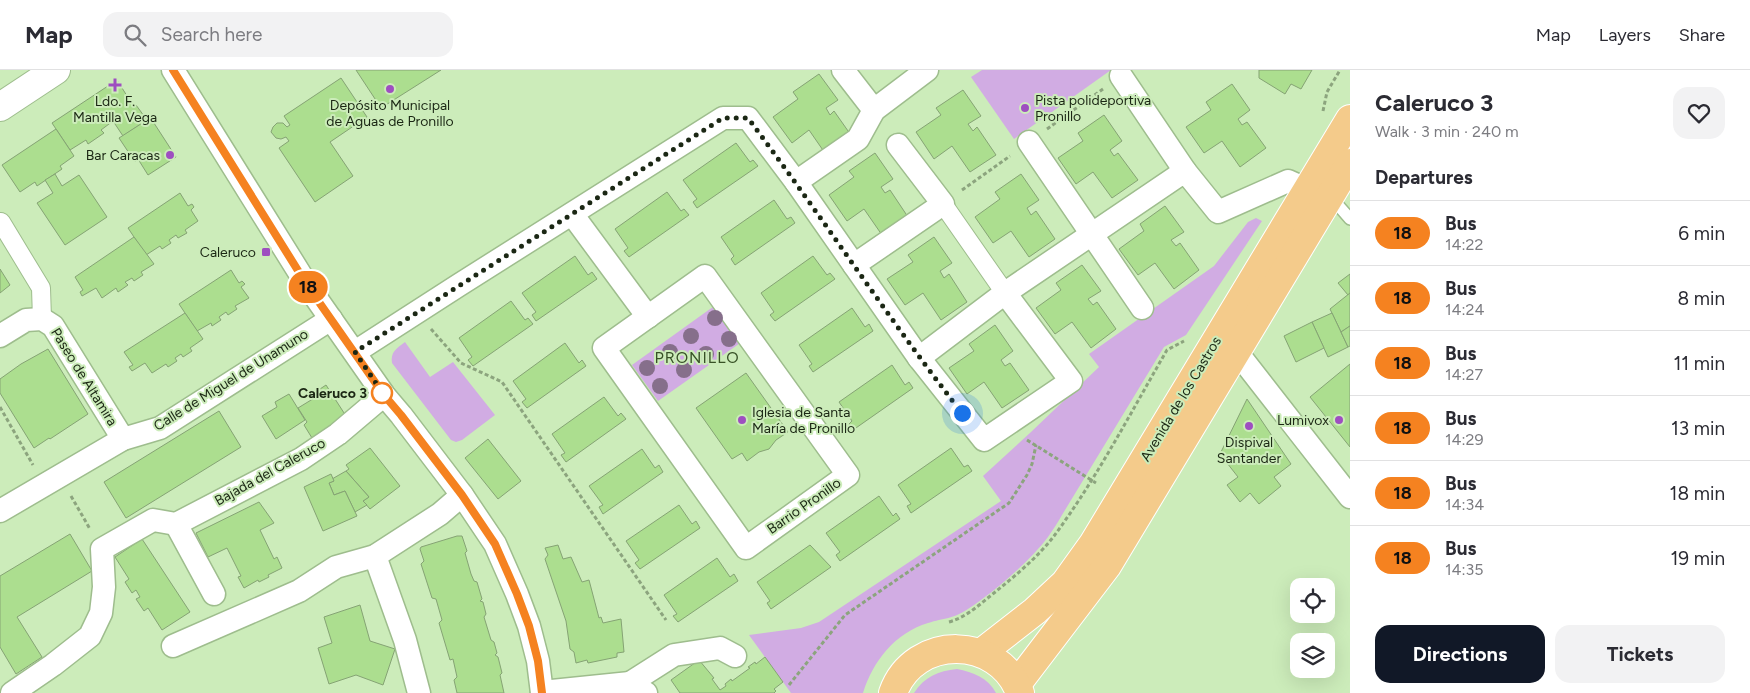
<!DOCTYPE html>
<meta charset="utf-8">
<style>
:root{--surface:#fff;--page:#f2f2f3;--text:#2b2b33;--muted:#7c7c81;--line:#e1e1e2;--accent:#111827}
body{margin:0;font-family:Figtree,sans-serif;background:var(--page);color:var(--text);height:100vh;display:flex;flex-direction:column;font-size:19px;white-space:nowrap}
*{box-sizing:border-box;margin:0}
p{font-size:16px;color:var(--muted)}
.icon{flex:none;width:28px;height:28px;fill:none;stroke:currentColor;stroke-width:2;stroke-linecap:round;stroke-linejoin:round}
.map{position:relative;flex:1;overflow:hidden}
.side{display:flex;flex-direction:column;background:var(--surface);width:400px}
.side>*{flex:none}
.badge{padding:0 10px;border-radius:16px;font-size:18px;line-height:32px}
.controls{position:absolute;left:1290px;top:508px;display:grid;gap:10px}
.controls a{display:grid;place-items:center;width:45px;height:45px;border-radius:10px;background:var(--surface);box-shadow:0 5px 20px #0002;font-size:25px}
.you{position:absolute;width:25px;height:25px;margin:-12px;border:4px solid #fff;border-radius:50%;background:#1a73e8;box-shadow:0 0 0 8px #1a73e833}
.map>.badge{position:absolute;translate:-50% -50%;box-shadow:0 0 0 2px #fff}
h2{padding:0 25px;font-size:19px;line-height:45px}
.round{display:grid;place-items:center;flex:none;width:52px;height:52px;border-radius:15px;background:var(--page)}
.head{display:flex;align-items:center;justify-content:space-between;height:85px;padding:0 25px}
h1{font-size:24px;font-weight:700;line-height:38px}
.primary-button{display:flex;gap:10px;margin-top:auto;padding:10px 25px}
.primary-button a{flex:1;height:58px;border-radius:15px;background:var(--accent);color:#fff;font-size:20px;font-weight:700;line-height:58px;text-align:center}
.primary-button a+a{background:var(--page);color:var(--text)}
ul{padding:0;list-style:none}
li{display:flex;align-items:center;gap:15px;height:65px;padding:0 25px;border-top:1px solid var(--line)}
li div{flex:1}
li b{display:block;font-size:19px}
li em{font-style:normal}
li .badge{min-width:55px;font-weight:700;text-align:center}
header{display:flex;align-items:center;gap:30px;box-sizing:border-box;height:70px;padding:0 25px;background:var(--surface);border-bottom:1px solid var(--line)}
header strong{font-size:24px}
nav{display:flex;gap:28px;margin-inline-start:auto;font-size:18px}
.search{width:350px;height:45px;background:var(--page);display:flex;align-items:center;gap:12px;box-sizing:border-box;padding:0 18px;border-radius:15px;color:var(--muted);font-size:19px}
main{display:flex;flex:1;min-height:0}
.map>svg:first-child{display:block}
.green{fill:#d1ace3}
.building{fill:#acde8f;stroke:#85a374}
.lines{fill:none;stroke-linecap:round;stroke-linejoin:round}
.service-casing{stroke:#9ebd8d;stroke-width:14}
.pedestrian-casing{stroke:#9ebd8d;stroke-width:20}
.minor-casing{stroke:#9ebd8d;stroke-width:25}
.secondary-casing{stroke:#9ebd8d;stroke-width:30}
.primary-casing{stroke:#fff;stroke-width:30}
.path{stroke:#8ca47e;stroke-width:3;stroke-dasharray:4 2.5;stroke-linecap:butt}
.service{stroke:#fff;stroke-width:11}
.pedestrian{stroke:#fff;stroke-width:18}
.minor{stroke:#fff;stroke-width:22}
.secondary{stroke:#fff;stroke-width:28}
.primary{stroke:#f4cb8b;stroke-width:28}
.tree{fill:#866f8b}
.line-casing{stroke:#fff;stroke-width:11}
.line{stroke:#f58220;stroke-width:8}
.walk{stroke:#1b2714;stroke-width:5;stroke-dasharray:0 9}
.poi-dot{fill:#9e4fc0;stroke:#ccecba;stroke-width:2}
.stop-dot{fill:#fff;stroke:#f58220;stroke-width:2.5}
.labels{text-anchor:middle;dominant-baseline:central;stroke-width:4;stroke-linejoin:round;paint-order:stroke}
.poi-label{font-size:14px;fill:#1b2714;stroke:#ccecba}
.street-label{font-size:14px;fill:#1b2714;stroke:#ccecba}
.stop-label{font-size:14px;font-weight:bold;fill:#1b2714;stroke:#ccecba;text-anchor:end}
.quarter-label{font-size:16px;letter-spacing:1px;fill:#375126;stroke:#ccecba}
</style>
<header>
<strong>Map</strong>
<div class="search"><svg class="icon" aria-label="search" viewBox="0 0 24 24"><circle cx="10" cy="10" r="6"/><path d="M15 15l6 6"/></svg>Search here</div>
<nav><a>Map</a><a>Layers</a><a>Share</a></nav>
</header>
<main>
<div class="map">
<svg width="1350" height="623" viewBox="0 0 1350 623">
<rect width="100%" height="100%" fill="#ccecba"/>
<g class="green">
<polygon points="982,0 1111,0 1014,69 971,7"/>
<path d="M1256 148 1262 151 1186 265 1164 277 1062 445C1058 452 1053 460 1048 467 1030 491 993 523 968 539 953 549 944 548 928 553 895 563 873 591 863 623H791L749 565 801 558 819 552 1001 431 983 406 1031 362 1099 297 1089 284 1214 196 1248 152Z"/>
<polygon points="717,234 743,271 658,331 632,295"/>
<path d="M405 272 430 307 453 292 495 345 462 370 456 372 451 370 392 293C390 282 397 278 405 272Z"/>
<path d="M957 599C973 602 988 608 996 623H914C924 607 938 601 957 599Z"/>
</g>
<g class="building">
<polygon points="356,0 441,0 381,38"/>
<polygon points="1259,0 1312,0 1301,19 1291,14 1285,24 1259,8"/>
<polygon points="819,4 838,30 826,38 830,45 834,41 853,68 827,86 809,60 792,73 773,47 798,29 793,22"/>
<polygon points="341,8 367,47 330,72 353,106 315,132 279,78 289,71 286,67 281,69 276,68 271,62 273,57 277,53 283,53 287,57 290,55 284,46"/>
<polygon points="117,10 134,37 136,35 147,50 123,66 113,51 101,60 104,63 88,74 86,70 70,80 52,53"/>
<polygon points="1232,14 1250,40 1238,49 1242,55 1247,52 1266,78 1240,97 1222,71 1204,83 1186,57 1211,40 1206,32"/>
<polygon points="963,20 981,46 968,54 973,61 977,57 996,85 970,102 952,76 934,89 916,62 941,45 936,38"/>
<polygon points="1104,45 1122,71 1110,80 1114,86 1118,83 1138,110 1112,128 1093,102 1076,114 1058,88 1083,71 1078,63"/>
<polygon points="147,50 148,53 152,50 176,87 148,105 138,89 135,92 119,68"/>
<polygon points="56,59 74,86 60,96 62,99 37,116 35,112 20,122 2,95"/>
<polygon points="736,73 750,92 753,90 758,96 697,138 693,132 697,129 683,110"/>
<polygon points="875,83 893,109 881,117 885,123 890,120 908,147 882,165 864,139 847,151 829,125 854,107 849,101"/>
<polygon points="55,104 62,116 79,105 107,147 65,175 37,133 53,123 45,110"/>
<polygon points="1021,104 1039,130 1027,138 1031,145 1036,141 1055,169 1029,187 1011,161 993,173 975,147 1000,129 995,122"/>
<polygon points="667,122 681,141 684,139 689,145 629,187 624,181 628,178 615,159"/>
<polygon points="180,123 188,136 192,134 194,137 191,140 198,151 185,160 187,163 178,168 176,165 169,170 171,173 162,179 160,176 146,185 128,158"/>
<polygon points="774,130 787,149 791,147 795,153 735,195 731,189 734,186 721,167"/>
<polygon points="1165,136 1184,162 1171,170 1176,176 1180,173 1199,200 1174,219 1155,193 1138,205 1119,179 1144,161 1140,154"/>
<polygon points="134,167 154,194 141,202 143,205 134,211 132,208 125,212 128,215 118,222 116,218 102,228 96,218 82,226 80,222 83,220 75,207"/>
<polygon points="934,167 952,193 940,201 944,208 949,204 967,232 941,250 923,223 905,235 887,209 913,192 908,185"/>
<polygon points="575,186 588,205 592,202 597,209 536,251 532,245 536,242 522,223"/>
<polygon points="813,186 827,205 830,203 835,209 775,251 770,245 774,242 761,223"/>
<polygon points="1082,195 1101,221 1088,229 1093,235 1097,232 1116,259 1091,278 1072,252 1055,264 1036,238 1061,220 1056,213"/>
<polygon points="0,199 10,215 0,223"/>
<polygon points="231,200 239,213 242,211 245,214 241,217 249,228 235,236 237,239 228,245 226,242 219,247 221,250 212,256 211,253 197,261 179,234"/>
<polygon points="1350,204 1350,223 1348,225 1338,213"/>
<polygon points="1350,223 1350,256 1341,262 1330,239"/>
<polygon points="511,231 525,250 528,248 533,254 473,296 468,290 472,287 459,268"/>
<polygon points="852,238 865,257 869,254 873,261 813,302 809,296 812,294 799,275"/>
<polygon points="185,243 203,269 190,278 192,281 183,287 181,284 175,288 177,291 168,297 166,294 152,303 145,293 132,301 129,297 133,295 124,282"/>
<polygon points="1332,243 1348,277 1328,287 1312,252"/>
<polygon points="1312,252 1324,278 1296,292 1284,266"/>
<polygon points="995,255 1013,281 1001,290 1005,296 1010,293 1029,320 1002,338 984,312 967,324 949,298 974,281 969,274"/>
<polygon points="1350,256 1350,276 1348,277 1341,262"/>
<polygon points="565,273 579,293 582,290 586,296 527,338 522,332 526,329 513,311"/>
<polygon points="48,279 88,344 50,369 49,368 34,378 0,323 0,309 21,294"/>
<polygon points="1350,294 1350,377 1310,327"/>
<polygon points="892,295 905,315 909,312 913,318 853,360 849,354 852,351 839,332"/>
<polygon points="746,303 788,362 776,370 769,379 759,382 747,391 742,383 732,389 696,338"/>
<polygon points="326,315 346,346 312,368 304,355 307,352 298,338 316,327 314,323"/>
<polygon points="289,324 305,350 276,369 262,346 277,337 275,332"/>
<polygon points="604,327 618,346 621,343 626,349 566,392 561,385 565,383 552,364"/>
<polygon points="1247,329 1291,394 1274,407 1281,416 1259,434 1250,423 1240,432 1227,415 1238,407 1220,384"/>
<polygon points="219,341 241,377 126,448 104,412"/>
<polygon points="488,369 521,411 498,429 465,388"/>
<polygon points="370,378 400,416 370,439 363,431 369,427 346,401 349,399 346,395"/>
<polygon points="951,378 964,397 968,395 972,401 911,443 907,436 911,434 898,415"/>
<polygon points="642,379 655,398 659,395 663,402 603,444 599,437 603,435 589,416"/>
<polygon points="346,401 369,427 363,431 367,435 355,442 345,421 334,425 329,413 334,411 332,409"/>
<polygon points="331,404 334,411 329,413 334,425 345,421 357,446 323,461 304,417"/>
<polygon points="879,426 893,446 896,443 900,449 840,491 836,485 840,482 826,463"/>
<polygon points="259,432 274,453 260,460 274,489 277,487 282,498 268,505 269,507 259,512 258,510 244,518 238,507 241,506 227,478 208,487 196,463"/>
<polygon points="679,435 692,454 696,451 700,458 640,499 635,493 639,490 626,471"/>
<polygon points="70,464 92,501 17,547 42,587 16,604 0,577 0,506"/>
<polygon points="457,466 462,466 467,481 465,483 471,504 474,511 477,512 482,529 480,531 483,532 486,544 484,547 491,570 494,572 497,583 495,585 498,587 502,603 500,605 504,623 457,623 454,610 457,607 453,589 450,590 439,553 442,550 436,529 432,528 421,494 424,491 420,479 421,477"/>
<polygon points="142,469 190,542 162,560 148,538 144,541 136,529 140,527 136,520 132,523 125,512 129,509 115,487"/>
<polygon points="558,475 563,489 571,487 582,512 589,510 599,548 601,547 603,553 621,549 624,582 617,583 617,587 588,593 587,590 576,593 574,582 570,579 566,551 545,489 548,485 545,478"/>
<polygon points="810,475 831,497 771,539 767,533 770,531 757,512"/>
<polygon points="717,488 730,507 734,504 738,511 678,552 673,546 677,544 664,525"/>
<polygon points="360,535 370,571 395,579 383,615 356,605 329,614 318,578 332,573 324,547"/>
<polygon points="765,587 783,612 774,619 776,621 774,623 680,623 671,610 699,590 714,608 712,609 720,620 726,616 725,614 731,609 732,611 750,598 748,597 755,592 756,594"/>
</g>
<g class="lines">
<g class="service-casing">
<polyline id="service" points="1330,126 1350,149"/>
</g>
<g class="pedestrian-casing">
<g id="pedestrian">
<polyline points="943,134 1005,223"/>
<polyline points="1,152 41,218 42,249"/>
</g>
</g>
<g class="minor-casing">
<g id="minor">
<polyline points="173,0 307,215 384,325 401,345 462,425 495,474 517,524 529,556 538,591 542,623"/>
<polyline points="843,0 874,40"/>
<polyline points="1121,6 1185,101"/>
<polyline points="1029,72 1142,238"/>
<polyline points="796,112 858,69 874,40 927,0"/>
<polyline points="572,144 648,247"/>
<polyline points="854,195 943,134 898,75"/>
<polygon points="705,206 848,405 746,478 604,278"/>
<polyline points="0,266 26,250 42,249 53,256 123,369"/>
<polyline points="1236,281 1350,427"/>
<polyline points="355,282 459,215 723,48 748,48 796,112 919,288 984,370 1071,311 1005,223"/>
<polyline points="919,288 1005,223 1185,101 1218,142 1288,111 1308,120"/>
<polyline points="0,441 123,369 160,358 331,249"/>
<polyline points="176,454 214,524"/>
<polyline points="375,486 405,570 419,623"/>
<polyline points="173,576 299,521 336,497 375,486 440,444 462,425"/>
<polyline points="630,613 674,585 720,578 735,586"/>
<polyline points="542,622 630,613 646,623"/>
<polyline points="12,623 53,595 90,566 101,543 104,517 102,479 153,450 176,454 301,389 338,364 384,325"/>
</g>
</g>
<g class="secondary-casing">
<polyline id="secondary" points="0,37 56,0"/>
</g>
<g class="primary-casing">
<g id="primary">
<polyline points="981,583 1035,541 1065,513 1093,474 1350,49"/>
<polyline points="1017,614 1107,496 1350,93"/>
<path d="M893 623C914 564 999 565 1020 623"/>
</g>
</g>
<g class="path">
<polyline points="1323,41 1327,22 1340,0"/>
<polyline points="1047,59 1103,19"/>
<polyline points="962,120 1010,86"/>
<polyline points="431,259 461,293 502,312 666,550"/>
<polyline points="0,337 33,395"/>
<polyline points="1027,370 1096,413"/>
<polyline points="71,426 90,459"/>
<path d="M949 552C967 547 980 534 994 523 1015 506 1038 487 1054 466 1097 408 1131 342 1167 280L1184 271"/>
<polyline points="789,615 845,545 1009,433 1027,405 1032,394 1036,375"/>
</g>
<use href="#service" class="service"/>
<use href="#pedestrian" class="pedestrian"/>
<use href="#minor" class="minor"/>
<use href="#secondary" class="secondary"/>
<use href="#primary" class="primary"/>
</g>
<g class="tree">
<circle cx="715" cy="248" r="8"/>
<circle cx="691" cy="266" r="8"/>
<circle cx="729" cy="269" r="8"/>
<circle cx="670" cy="282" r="8"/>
<circle cx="706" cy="284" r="8"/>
<circle cx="647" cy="298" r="8"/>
<circle cx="684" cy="300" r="8"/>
<circle cx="660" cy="316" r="8"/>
</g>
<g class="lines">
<g class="line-casing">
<polyline id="line" points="173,0 307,215 384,325 401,345 462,425 495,474 517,524 529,556 538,591 542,623"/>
</g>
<use href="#line" class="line"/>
<path class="walk" d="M382 323 384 325 355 282 723 48H748C821 145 887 247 962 343"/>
</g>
<g class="poi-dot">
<path d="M112.5 7.5h5v5h5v5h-5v5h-5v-5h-5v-5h5z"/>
<circle cx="390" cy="19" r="5"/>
<circle cx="1025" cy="38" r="5"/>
<circle cx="170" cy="85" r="5"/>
<rect x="261" y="177" width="10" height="10" rx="2.5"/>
<circle cx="742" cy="350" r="5"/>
<circle cx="1339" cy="350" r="5"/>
<circle cx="1249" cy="356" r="5"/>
</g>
<circle class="stop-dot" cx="382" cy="323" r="10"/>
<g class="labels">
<g class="poi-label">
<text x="1035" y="30" text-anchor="start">Pista polideportiva<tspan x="1035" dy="16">Pronillo</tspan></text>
<text x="115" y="31">Ldo. F.<tspan x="115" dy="16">Mantilla Vega</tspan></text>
<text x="390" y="35">Depósito Municipal<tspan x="390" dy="16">de Aguas de Pronillo</tspan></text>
<text x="160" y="85" text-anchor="end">Bar Caracas</text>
<text x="256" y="182" text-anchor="end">Caleruco</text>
<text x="752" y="342" text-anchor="start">Iglesia de Santa<tspan x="752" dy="16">María de Pronillo</tspan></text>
<text x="1329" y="350" text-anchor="end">Lumivox</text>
<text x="1249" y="372">Dispival<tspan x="1249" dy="16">Santander</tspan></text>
</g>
<g class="street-label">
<text transform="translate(84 307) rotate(58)">Paseo de Altamira</text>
<text transform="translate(231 310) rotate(-32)">Calle de Miguel de Unamuno</text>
<text transform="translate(1181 329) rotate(-59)">Avenida de los Castros</text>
<text transform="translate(270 402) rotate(-29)">Bajada del Caleruco</text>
<text transform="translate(804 436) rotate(-35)">Barrio Pronillo</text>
</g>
<g class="stop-label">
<text x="367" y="323">Caleruco 3</text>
</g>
<g class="quarter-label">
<text x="697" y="287">PRONILLO</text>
</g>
</g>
</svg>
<div class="controls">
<a><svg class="icon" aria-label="locate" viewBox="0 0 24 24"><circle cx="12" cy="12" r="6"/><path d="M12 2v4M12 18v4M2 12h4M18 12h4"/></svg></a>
<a><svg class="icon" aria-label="layers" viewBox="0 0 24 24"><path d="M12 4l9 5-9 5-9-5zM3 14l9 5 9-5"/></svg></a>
</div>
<div class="you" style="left:962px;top:343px"></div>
<b class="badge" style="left:308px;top:217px;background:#f58220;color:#111">18</b>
</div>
<section class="side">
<div class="head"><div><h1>Caleruco 3</h1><p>Walk · 3 min · 240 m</p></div><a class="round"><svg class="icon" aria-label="heart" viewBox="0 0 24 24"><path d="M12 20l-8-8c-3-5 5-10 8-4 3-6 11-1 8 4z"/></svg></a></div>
<h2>Departures</h2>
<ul>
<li><span class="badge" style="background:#f58220;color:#111">18</span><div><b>Bus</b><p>14:22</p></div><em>6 min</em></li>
<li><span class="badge" style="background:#f58220;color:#111">18</span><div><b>Bus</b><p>14:24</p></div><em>8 min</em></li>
<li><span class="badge" style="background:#f58220;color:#111">18</span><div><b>Bus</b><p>14:27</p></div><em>11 min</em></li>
<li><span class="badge" style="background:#f58220;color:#111">18</span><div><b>Bus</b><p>14:29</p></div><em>13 min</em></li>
<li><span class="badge" style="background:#f58220;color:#111">18</span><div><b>Bus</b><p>14:34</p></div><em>18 min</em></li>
<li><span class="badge" style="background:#f58220;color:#111">18</span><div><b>Bus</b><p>14:35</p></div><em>19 min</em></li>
</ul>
<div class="primary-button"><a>Directions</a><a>Tickets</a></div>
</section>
</main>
